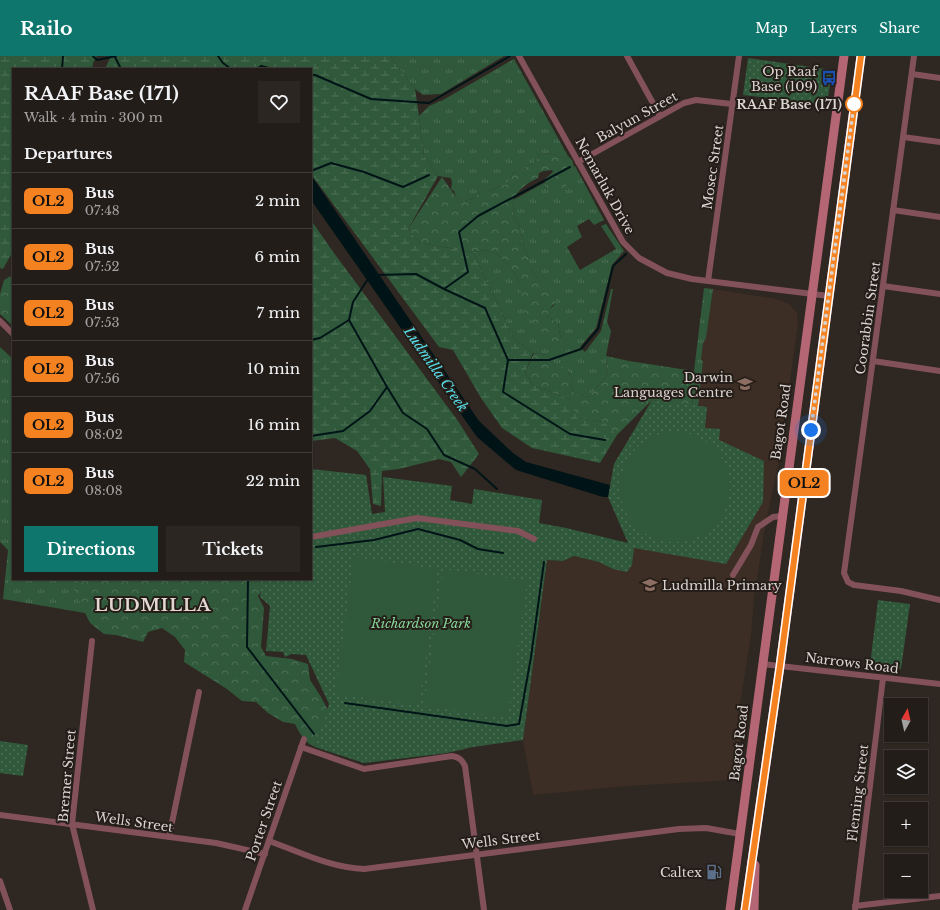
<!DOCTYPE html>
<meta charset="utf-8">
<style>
:root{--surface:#231d19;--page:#2b2622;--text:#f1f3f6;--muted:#a3a2a2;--line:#403b38;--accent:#0f766e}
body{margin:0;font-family:"Libre Baskerville",serif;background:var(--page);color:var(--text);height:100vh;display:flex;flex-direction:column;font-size:15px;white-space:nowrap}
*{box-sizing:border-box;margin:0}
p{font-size:13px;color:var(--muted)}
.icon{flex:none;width:22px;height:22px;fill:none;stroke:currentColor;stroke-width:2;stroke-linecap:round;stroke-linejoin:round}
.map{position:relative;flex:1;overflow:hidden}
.sheet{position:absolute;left:12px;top:12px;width:300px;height:512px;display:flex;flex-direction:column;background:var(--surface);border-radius:0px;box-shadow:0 1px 3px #0004,0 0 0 1px var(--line)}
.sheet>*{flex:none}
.badge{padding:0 8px;border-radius:6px;font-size:14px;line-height:26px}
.needle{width:26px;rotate:8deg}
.buttons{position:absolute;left:884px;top:642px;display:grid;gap:8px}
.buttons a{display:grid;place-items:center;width:44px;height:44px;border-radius:0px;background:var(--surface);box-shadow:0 1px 3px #0004,0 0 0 1px var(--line);font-size:20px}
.you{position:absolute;width:20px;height:20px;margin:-10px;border:3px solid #fff;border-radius:50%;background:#1a73e8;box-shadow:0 0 0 6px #1a73e833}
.map>.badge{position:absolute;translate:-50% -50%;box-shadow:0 0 0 2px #fff}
h2{padding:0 12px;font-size:15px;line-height:36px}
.round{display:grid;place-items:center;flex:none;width:42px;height:42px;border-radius:0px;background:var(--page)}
.overview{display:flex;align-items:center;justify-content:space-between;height:68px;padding:0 12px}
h1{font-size:19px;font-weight:700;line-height:30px}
.cta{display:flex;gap:8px;margin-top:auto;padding:8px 12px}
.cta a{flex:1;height:46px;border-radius:0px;background:var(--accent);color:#fff;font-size:16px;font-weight:700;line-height:46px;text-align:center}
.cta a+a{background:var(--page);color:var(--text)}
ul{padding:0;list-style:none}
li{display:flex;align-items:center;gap:12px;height:56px;padding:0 12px;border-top:1px solid var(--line)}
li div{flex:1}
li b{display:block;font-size:15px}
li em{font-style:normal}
li .badge{min-width:44px;font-weight:700;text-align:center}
header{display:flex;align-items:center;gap:24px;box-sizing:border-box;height:56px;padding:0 20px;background:var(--accent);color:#fff}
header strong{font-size:19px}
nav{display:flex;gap:22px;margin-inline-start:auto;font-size:14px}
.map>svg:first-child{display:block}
.built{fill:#3c2e24}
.grass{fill:url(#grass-tufts)}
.forest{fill:url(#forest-crowns)}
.wetland{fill:url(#wetland-marsh)}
.park{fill:url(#park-dots)}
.pitch{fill:#30593b}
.water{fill:#001417}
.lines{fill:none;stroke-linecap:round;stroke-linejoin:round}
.stream{stroke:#001417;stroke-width:2}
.minor{stroke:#825159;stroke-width:6}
.secondary{stroke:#b46674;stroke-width:9}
.line-casing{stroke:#fff;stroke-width:9}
.line{stroke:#f58220;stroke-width:6}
.walk{stroke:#d9d4d0;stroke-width:4;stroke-dasharray:0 7.2}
.stop-dot{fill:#fff;stroke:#f58220;stroke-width:2}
.labels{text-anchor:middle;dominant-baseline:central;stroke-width:4;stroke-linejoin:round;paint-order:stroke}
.poi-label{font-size:13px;fill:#d9d4d0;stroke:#251d18;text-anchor:end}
.stop-label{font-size:13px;font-weight:bold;fill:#d9d4d0;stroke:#251d18;text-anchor:end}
.street-label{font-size:13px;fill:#d9d4d0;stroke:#251d18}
.park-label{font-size:13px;font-style:italic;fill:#84d598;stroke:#251d18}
.water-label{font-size:14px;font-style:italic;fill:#56dde8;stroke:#251d18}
.district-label{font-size:17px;font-weight:bold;letter-spacing:1px;fill:#e3d8d1;stroke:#251d18}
</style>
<header>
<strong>Railo</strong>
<nav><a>Map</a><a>Layers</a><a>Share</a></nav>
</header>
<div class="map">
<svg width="940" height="854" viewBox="0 0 940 854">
<defs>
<pattern id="grass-tufts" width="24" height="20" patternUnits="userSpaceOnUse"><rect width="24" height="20" fill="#30593b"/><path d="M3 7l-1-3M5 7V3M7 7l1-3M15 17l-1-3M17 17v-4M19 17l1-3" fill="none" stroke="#4d7056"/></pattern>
<pattern id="forest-crowns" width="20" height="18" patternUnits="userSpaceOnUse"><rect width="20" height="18" fill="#30593b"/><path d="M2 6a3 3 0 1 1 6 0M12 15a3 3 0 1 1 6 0" fill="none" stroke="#4d7056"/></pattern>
<pattern id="wetland-marsh" width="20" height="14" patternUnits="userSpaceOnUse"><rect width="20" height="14" fill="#30593b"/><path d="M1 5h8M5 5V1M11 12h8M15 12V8" fill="none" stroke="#4d7056"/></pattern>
<pattern id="park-dots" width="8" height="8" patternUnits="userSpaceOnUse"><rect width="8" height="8" fill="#30593b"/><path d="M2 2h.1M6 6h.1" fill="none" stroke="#4d7056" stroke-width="1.8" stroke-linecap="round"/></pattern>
</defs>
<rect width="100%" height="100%" fill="#2f2721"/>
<polygon class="built" points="713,233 777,243 789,248 797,257 798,268 778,409 765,471 754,542 751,580 740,648 743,664 735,724 626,730 533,739 523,684 547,504 563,505 574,500 599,506 613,513 634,492 608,441 614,408 652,344 698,350 703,305 701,304 703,287 706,282"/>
<g class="grass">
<polygon points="391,0 504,0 441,38 423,39 415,33 394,6"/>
<polygon points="514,3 568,100 565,102 549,97 540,98 533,108 513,117 508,127 488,135 482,135 472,143 464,145 456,141 454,135 451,133 452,127 451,122 438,120 424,100 419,60 429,50 443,44"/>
<polygon points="575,110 604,164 594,169 589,163 577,170 582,181 567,191 580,214 616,193 601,170 606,168 624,195 612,209 596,272 580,291 585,296 601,275 611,233 613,233 607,266 611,275 606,300 607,319 588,342 573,336 569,316 555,309 547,299 533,297 514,282 473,196 489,194 499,200 507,207 518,224 521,234 561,283 558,268 547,260 548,255 554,249 540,225 529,211 529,203 525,195 519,169 513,162 514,148 513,144"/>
<polygon points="704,232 713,233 706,282 703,287 701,304 703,305 698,350 692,350 696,319 694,315"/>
<polygon points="0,291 13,303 13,523 88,523 85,557 3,543 8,494 0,486"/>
</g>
<g class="forest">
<path d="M549 97 565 102 568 100C577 107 573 115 569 123 565 130 569 129 561 136L548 134 545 130V123L553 116 552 114 544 115 539 117 538 122C527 127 519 133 513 144L514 148 513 162 519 169 525 195 529 203V211L540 225 549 227 557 241C554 248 549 253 547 260L558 268 561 283 559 291H547L544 283 536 277 535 267 526 259 518 224 507 207 499 200 489 194 473 196 420 187 408 173 442 121 456 141 464 145 472 143 482 135H488L508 127 513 117 533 108 540 98Z"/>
<polygon points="11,220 13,221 13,270 0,258 0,238 4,224"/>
<path d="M534 297 547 299 555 309C572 311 570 322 573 336L588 342 607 319 606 300 629 305 694 315 696 319 692 350 652 344 617 379 603 366 576 362 569 343 533 329 525 317Z"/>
<path d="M79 523H263L265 530 258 540 264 552 261 591 266 600 292 603 308 608 310 624 321 641 328 654 315 691C304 686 300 678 295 668L283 666 268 657 256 646 242 645 227 633 184 606 185 594 175 581 162 572 148 576 143 586 116 579 104 578 90 567 74 534Z"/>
</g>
<g class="wetland">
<polygon points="0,0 97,0 93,7 92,13 13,13 13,195 3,213 0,212"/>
<polygon points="111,0 391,0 394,6 415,33 419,60 424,100 438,120 408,173 420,187 473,196 514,282 533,297 525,317 533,329 569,343 577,362 604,366 617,379 600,407 532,392 502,372 481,342 453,294 439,291 311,118 311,13 105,13"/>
<polygon points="311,164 331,193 458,365 479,398 461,421 451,406 439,403 399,413 382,415 381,450 373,448 370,413 357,395 335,382 311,385"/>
</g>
<g class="park">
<polygon points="748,2 832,14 827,49 743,39"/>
<polygon points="652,344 707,351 705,372 720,373 719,384 764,405 763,446 726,508 634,492 632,509 627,516 613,513 599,506 574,500 563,505 547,504 523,684 473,691 447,697 364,707 315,691 329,648 306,599 292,598 285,601 283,596 266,595 270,550 260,541 262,523 311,523 311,413 366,419 372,458 385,456 383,421 452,430 450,444 472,448 474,433 542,444 539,467 566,472 628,487 608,441 614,408"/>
<polygon points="878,544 910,548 901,613 870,609"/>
<polygon points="0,685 28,689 23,720 0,717"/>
</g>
<g class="pitch">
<circle cx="675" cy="431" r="55"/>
<polygon points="354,501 438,513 419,649 335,638"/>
<polygon points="443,513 527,525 508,662 424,650"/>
</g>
<polygon class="water" points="311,119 479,365 513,397 526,406 610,429 608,441 603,441 516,414 477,381 311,144"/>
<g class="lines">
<g class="stream">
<polyline points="93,0 97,4 116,0"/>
<polyline points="218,0 223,7 231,13"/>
<polyline points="115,1 121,13"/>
<polyline points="62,13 63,0"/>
<polyline points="257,13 261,10 273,13"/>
<polyline points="311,19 315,19 371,43 429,47 510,0"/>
<polyline points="311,115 331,107 364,116 403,131 429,119"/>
<polyline points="378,219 416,218 444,233 468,216 459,176 478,160 570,111"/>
<polyline points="444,233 485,252 508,304 549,304 581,293 598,273 613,210 626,198"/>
<polyline points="349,264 387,331 403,357 427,373 444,399 475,413 497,433"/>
<polyline points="311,284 320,282 349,264 353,246 368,223"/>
<polyline points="508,304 503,336 570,378 605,384"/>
<polyline points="311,380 343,375 370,355 387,331"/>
<polyline points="316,491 374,484 418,473 460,484 478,493 503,497"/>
<polyline points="248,523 247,591 314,678"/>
<polyline points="345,647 507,670 519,668 531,601 544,506"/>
</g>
<g class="minor">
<polyline points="519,0 623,186 639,202 667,217 692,223 829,240"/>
<polyline points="627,0 660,60"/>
<polyline points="914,0 844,517 848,526 854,529 901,535 940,544"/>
<polyline points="912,18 940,22"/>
<polyline points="903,81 940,86"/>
<polyline points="578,106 684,47 696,44 732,48"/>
<polyline points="893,154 940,161"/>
<polyline points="708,225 739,0"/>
<polyline points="883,230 940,238"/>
<polyline points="0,265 13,278"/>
<polyline points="873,305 940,315"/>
<polyline points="311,481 417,462 518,475 534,483"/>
<polyline points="733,519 751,489 758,471 773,461 782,460"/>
<polyline points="92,585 72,768 93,854"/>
<polyline points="762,608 940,628"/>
<path d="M301 691 364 713 452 700C459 701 462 704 465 710L484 854"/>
<polyline points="0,759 216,787 265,798"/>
<polyline points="169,781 199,636"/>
<path d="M269 785C300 796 331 812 364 813L679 773 706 772 740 778"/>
<polyline points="0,825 10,854"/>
<polyline points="855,850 940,840"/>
<polyline points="245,854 304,683"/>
<polyline points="855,854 883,622"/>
</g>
<g class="secondary">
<polyline points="730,854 844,0"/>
<polyline points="745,854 780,610 861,0"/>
<polyline points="754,854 755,809"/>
</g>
</g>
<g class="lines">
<g class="line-casing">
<polyline id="line" points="745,854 780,610 861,0"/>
</g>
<use href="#line" class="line"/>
<polyline class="walk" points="811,374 854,48"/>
</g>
<defs>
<g id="bus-bare" transform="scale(1.2)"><path d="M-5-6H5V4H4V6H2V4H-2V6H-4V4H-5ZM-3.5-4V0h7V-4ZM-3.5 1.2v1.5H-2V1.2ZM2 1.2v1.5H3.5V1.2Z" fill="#1a4fb4" stroke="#251d18" stroke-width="2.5" paint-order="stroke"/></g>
<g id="school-bare" transform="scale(1.2)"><path d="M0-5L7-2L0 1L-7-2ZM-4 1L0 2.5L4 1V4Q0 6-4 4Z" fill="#8d6e63" stroke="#251d18" stroke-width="2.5" paint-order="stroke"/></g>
<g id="fuel-bare" transform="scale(1.2)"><path d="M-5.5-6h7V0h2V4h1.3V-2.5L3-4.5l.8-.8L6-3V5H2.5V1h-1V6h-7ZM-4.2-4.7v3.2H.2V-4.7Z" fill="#5c6f8a" stroke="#251d18" stroke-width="2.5" paint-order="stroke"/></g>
</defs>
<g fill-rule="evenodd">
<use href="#bus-bare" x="829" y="22"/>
<use href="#school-bare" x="745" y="328"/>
<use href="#school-bare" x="650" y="529"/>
<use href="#fuel-bare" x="714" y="816"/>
</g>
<circle class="stop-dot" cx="854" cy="48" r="8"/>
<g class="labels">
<g class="poi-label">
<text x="817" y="15">Op Raaf<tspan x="817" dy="15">Base (109)</tspan></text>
<text x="733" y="321">Darwin<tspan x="733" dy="15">Languages Centre</tspan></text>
<text x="662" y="529" text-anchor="start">Ludmilla Primary</text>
<text x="702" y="816">Caltex</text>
</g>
<g class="stop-label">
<text x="842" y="48">RAAF Base (171)</text>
</g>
<g class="street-label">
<text transform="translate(637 61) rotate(-29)">Balyun Street</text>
<text transform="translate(713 111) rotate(-82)">Mosec Street</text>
<text transform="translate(605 130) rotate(61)">Nemarluk Drive</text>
<text transform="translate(868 262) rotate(-82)">Coorabbin Street</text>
<text transform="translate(781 366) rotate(-82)">Bagot Road</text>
<text transform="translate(852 607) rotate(7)">Narrows Road</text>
<text transform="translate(739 687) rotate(-83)">Bagot Road</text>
<text transform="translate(67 720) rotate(-85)">Bremer Street</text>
<text transform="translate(858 737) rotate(-83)">Fleming Street</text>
<text transform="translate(264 765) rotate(-71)">Porter Street</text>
<text transform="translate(134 766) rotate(8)">Wells Street</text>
<text transform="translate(501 784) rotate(-7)">Wells Street</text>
</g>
<g class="park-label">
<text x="421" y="567">Richardson Park</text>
</g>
<g class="water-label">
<text transform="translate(436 313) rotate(55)">Ludmilla Creek</text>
</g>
<g class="district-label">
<text x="153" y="549">LUDMILLA</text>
</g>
</g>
</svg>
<div class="buttons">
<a><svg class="needle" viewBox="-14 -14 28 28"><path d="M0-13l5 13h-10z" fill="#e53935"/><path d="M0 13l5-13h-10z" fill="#a3a2a2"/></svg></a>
<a><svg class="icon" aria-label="layers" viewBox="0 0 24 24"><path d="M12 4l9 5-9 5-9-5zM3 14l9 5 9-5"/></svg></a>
<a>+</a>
<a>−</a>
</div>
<div class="you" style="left:811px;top:374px"></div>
<b class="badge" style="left:804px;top:427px;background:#f58220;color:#111">OL2</b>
<section class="sheet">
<div class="overview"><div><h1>RAAF Base (171)</h1><p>Walk · 4 min · 300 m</p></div><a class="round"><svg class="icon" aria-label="heart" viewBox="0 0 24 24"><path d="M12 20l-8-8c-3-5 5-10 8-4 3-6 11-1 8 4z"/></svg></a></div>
<h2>Departures</h2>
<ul>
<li><span class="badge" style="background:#f58220;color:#111">OL2</span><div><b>Bus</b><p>07:48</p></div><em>2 min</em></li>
<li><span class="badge" style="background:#f58220;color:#111">OL2</span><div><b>Bus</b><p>07:52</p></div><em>6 min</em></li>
<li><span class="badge" style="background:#f58220;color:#111">OL2</span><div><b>Bus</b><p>07:53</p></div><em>7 min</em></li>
<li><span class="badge" style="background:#f58220;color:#111">OL2</span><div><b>Bus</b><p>07:56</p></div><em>10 min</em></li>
<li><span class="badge" style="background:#f58220;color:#111">OL2</span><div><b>Bus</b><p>08:02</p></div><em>16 min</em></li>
<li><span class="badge" style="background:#f58220;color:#111">OL2</span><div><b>Bus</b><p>08:08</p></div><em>22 min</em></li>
</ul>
<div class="cta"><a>Directions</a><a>Tickets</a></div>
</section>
</div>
